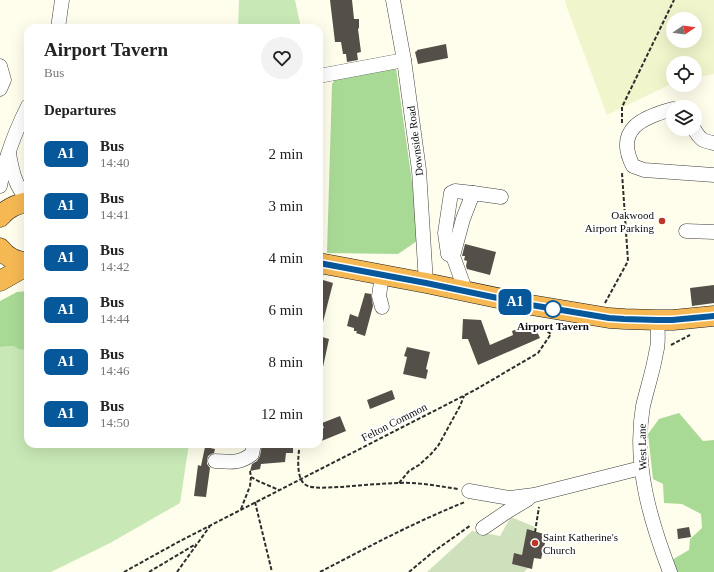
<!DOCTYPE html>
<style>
:root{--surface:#fff;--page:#f2f2f2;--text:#222;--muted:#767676}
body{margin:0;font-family:Georgia,serif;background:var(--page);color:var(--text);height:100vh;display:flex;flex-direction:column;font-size:15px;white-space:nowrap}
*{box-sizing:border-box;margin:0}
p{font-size:13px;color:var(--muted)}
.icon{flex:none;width:22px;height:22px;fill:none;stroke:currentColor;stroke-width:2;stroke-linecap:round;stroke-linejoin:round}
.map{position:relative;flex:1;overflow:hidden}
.side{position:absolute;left:24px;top:24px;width:299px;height:424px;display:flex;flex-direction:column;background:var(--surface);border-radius:12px;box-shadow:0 4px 16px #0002}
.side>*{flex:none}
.badge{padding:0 8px;border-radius:6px;font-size:14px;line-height:26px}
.needle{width:26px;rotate:77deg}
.tools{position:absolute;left:666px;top:12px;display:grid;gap:8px}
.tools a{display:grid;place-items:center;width:36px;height:36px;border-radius:50%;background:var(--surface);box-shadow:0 4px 16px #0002;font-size:20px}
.map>.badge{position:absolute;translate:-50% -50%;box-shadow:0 0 0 2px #fff}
h2{padding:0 20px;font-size:15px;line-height:36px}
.round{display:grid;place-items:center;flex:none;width:42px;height:42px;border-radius:21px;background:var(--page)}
.summary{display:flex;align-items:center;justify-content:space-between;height:68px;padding:0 20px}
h1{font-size:19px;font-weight:700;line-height:30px}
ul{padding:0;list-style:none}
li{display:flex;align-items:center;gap:12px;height:52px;padding:0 20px}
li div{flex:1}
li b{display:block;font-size:15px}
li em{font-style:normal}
li .badge{min-width:44px;font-weight:700;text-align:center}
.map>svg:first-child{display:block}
.farmland{fill:#f1f5cc;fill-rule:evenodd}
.green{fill:#c8e9b6}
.forest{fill:#a9da95}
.cemetery{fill:#cfe0bd}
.building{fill:#554f49}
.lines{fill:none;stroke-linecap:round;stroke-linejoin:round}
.minor-casing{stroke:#3f3f3f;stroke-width:15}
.highway-casing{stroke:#1d1d1d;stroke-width:21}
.path{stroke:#2e2e2e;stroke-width:2;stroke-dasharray:4 2;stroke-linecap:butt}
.minor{stroke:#fff;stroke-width:14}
.highway{stroke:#f5b853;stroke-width:20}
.line-casing{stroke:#fff;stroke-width:9}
.line{stroke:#07589b;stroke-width:6}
.poi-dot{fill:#bd3524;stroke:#fff;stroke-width:1.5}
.stop-dot{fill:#fff;stroke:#07589b;stroke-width:2}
.labels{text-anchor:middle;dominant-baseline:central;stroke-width:4;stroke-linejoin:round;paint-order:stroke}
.street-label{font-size:11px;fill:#0c0c0c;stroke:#fff}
.poi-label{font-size:11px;fill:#0c0c0c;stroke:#fff;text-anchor:end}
.stop-label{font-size:11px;font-weight:bold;fill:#0c0c0c;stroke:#fff}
</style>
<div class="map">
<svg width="714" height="572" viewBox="0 0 714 572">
<rect width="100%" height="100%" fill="#fffeec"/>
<path class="farmland" d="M565 0H714V74L695 78V63H673V83L607 115 566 5ZM673 19H695V41H673Z"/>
<g class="green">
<polygon points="239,0 295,0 301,28 238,28"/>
<polygon points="14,346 22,350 28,350 28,444 189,444 180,503 110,543 51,572 0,572 0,347"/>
</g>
<g class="forest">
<polygon points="396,68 420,239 398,254 327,253 332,84 338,75"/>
<path d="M28 291V350C23 350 18 350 14 346L0 347V301L17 292Z"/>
<polygon points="679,413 703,441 714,440 714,572 676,572 670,561 689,550 690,539 702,528 701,514 682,504 664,503 663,484 653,479 648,434 659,419"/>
</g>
<polygon class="cemetery" points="511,517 535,527 522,555 514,554 512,564 528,568 524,572 427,572 472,531 500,536"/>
<g class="building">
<polygon points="330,0 352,0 354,19 359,19 359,28 358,29 361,52 357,53 358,60 347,62 346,54 343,54 341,42 335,42"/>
<polygon points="446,44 448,58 418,64 415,52 417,51 417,50"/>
<polygon points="465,244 496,252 490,275 467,269 466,266 467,261 464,260 465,256 462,256"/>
<polygon points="323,280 333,283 322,326 319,325 319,284 321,285"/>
<polygon points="714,285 714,303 692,306 690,288"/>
<polygon points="365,293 371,294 373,306 365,336 356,333 357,331 354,331 354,328 347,326 350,314 358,317"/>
<polygon points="463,319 481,320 490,345 513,335 512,331 522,327 524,332 535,327 540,338 478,365 468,339 462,339"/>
<polygon points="319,336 329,339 323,367 319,366"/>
<polygon points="407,347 430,352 426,369 428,370 426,379 403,374 407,357 404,356"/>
<polygon points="392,390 395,399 370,409 367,400"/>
<polygon points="340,416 346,431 319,442 319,430 324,428 322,423"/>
<polygon points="262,444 293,444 293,453 286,453 285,462 261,464 260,469 250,471 252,464 257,461 260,456"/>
<polygon points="205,447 215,449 214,453 211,454 208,456 207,460 207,464 210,468 206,497 194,496 198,465 201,466"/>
<polygon points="689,527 691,537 678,539 677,529"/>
<polygon points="527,529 547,535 541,559 534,558 532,569 512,564 514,553 522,555"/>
</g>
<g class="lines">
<g class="minor-casing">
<g id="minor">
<polyline points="393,0 404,60 419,170 426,283"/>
<polyline points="58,28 62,0"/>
<polyline points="0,66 4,80 0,89"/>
<polyline points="319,76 404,60"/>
<path d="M673 109C643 117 614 129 633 166L644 170 714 175"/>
<path d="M694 129C700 139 702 141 714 143"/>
<path d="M9 154C12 170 15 187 28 199"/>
<path d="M0 186C5 157 15 132 28 106"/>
<polyline points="686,231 714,232"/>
<polyline points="453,256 448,254 445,233 451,193 455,191 473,193"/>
<polyline points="382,275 379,296 382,307"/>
<polyline points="466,292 453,256 463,219 473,193 501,197"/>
<path d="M657 320C658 331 659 343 656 353 653 371 647 389 643 406 633 463 650 520 670 572"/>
<path d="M215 461C230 462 239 464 252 454L254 444"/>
<polyline points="469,491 510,498 534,495 641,468"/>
<polyline points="483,528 508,511 528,499"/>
</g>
</g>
<g class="highway-casing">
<g id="highway">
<path d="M0 217C7 208 16 204 28 202"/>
<path d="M0 248C7 258 16 262 28 262"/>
<polyline points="319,263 426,283 531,305 609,318 625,319 657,320 673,320 714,316"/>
<polyline points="0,281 28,265"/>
</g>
</g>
<g class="path">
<polyline points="622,123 622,107 674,0"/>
<polyline points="605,303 628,261 622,173"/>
<polyline points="671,345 690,335"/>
<polyline points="319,383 320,379"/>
<path d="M300 444C298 455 295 482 308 486 315 489 334 487 342 487 360 485 379 484 397 483 417 482 438 486 458 489"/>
<polyline points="250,471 251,477 258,481 279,490"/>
<polyline points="399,483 409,471 419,465 431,454 438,446 460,406 464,396"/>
<polyline points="255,502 272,572"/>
<polyline points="241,509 250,486 251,477"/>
<polyline points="535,532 539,507"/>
<polyline points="124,572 180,541 475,390 538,353 551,334 541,327 525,323"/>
<polyline points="149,572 196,544"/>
<polyline points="177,572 210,526"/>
<path d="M320 572C368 547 415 522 465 502"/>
<polyline points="409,572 433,552 471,525"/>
</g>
<use href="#minor" class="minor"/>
<use href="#highway" class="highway"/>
</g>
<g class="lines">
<g class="line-casing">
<polyline id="line" points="319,263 426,283 531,305 609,318 624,319 657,320 672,320 714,316"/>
</g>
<use href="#line" class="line"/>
</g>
<g class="poi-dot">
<circle cx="662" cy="221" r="4"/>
<circle cx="535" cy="543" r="4"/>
</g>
<circle class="stop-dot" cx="553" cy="309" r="8"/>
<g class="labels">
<g class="street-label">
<text transform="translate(415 141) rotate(-97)">Downside Road</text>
<text transform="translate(394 422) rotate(-27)">Felton Common</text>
<text transform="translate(642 447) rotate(-91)">West Lane</text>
</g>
<g class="poi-label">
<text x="654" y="215">Oakwood<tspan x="654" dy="13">Airport Parking</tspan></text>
<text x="543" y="537" text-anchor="start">Saint Katherine's<tspan x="543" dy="13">Church</tspan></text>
</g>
<g class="stop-label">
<text x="553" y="326">Airport Tavern</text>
</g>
</g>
</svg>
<div class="tools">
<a><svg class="needle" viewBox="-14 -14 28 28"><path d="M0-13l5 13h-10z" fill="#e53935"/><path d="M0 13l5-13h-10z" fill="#767676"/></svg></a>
<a><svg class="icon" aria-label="locate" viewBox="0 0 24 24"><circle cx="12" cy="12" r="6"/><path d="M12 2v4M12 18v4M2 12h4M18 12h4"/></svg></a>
<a><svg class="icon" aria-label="layers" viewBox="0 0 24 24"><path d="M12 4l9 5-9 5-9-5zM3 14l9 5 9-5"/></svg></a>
</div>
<b class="badge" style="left:515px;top:302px;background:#07589b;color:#fff">A1</b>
<section class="side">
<div class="summary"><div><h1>Airport Tavern</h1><p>Bus</p></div><a class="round"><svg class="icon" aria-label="heart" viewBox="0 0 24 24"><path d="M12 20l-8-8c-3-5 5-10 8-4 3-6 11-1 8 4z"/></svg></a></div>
<h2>Departures</h2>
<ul>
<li><span class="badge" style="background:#07589b;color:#fff">A1</span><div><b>Bus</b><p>14:40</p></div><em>2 min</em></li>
<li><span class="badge" style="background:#07589b;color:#fff">A1</span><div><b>Bus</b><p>14:41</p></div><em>3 min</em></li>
<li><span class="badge" style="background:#07589b;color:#fff">A1</span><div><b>Bus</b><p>14:42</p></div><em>4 min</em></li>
<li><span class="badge" style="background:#07589b;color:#fff">A1</span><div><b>Bus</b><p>14:44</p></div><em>6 min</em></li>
<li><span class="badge" style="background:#07589b;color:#fff">A1</span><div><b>Bus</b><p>14:46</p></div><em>8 min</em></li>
<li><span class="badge" style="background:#07589b;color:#fff">A1</span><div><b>Bus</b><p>14:50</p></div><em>12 min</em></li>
</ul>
</section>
</div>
